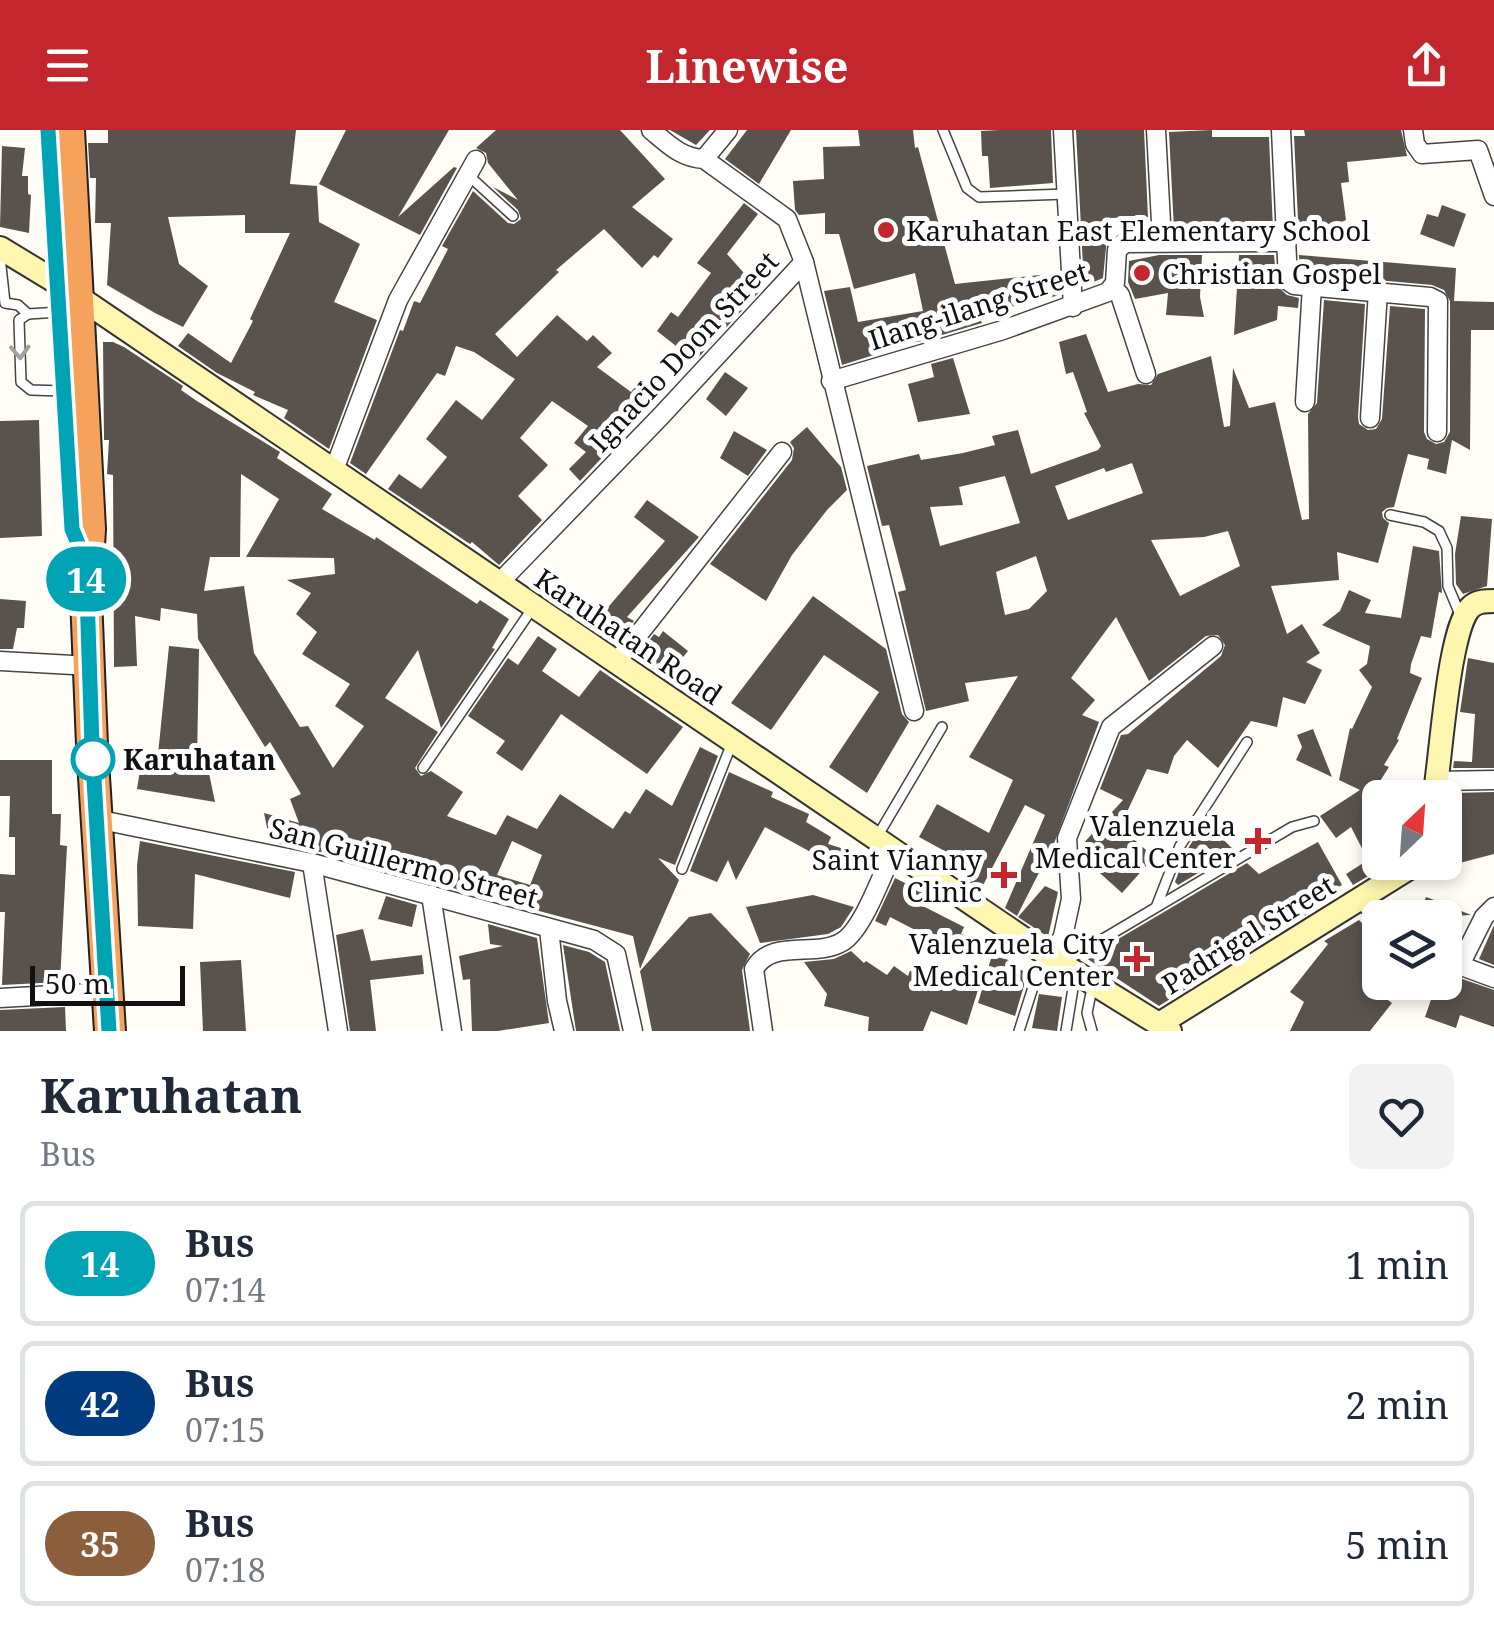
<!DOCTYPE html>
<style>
:root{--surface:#fff;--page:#f2f2f3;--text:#1f2937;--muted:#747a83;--line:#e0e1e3;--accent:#c4262e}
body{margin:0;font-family:"Noto Serif",serif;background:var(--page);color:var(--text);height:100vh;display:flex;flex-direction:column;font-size:38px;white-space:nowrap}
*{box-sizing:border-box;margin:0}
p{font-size:32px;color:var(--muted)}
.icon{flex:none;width:55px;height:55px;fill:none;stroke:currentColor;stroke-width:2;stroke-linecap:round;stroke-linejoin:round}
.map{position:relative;height:901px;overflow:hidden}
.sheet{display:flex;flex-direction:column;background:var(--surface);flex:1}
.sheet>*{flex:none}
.badge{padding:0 20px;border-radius:32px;font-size:35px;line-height:65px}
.needle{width:65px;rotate:25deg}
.controls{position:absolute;left:1362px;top:650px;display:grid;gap:20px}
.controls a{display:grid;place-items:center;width:100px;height:100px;border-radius:15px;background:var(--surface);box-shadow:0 5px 15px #0003;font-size:50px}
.scale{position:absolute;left:30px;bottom:25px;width:155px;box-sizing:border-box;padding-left:10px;border:5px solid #111;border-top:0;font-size:28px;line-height:35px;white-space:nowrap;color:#111;-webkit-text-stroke:8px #fff;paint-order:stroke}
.map>.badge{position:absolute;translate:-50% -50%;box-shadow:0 0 0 5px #fff}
.round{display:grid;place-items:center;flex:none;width:105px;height:105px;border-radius:15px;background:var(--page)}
.overview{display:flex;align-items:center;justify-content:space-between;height:170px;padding:0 40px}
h1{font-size:48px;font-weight:700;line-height:75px}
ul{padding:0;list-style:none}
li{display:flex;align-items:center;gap:30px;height:125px;margin:0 20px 15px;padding:0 20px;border:5px solid var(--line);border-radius:15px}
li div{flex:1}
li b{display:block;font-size:38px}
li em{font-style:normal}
li .badge{min-width:110px;font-weight:700;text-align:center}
header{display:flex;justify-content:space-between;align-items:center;height:130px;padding:0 40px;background:var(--accent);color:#fff;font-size:45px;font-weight:700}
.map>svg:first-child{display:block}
.building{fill:#5a524d;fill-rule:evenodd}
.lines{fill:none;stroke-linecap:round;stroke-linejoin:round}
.lane-casing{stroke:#444;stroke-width:12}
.street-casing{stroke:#444;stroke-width:21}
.secondary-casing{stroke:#333;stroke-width:26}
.highway-casing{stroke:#222;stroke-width:34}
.lane{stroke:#fff;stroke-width:9}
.street{stroke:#fff;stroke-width:18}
.secondary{stroke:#fff6b0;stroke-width:22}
.highway{stroke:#f5a25d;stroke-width:30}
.oneway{stroke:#a0a0a0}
.line-casing{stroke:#fff;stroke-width:22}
.line{stroke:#00a3b4;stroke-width:15}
.poi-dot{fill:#c4262e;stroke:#fff;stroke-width:4}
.stop-dot{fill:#fff;stroke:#00a3b4;stroke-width:5}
.labels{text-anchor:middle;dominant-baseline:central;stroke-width:10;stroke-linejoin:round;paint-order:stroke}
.poi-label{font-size:28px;fill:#111;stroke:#fff;text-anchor:end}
.street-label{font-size:28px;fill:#111;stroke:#fff}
.stop-label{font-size:28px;font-weight:bold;fill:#111;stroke:#fff;text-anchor:start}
</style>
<header><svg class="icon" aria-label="menu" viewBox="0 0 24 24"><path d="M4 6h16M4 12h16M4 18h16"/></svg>Linewise<svg class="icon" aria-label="share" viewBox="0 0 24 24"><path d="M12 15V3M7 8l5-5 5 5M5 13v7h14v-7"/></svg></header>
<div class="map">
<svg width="1494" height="901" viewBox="0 0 1494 901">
<rect width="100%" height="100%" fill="#fffdf5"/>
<g class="building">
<polygon points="108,0 296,0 290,54 317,56 319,92 360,114 334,172 377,190 329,319 284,288 288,280 253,265 255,262 217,243 178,216 188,203 231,233 253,191 250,189 290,103 245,103 245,85 168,87 179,134 208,156 183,197 155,183 107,155 111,93 95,93 96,48 90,48 88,13 108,13"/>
<polygon points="346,0 449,0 398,87 454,37 457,38 420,105 319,54"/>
<polygon points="496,0 620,0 665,49 632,77 673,109 658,128 654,125 642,138 604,99 556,140 559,142 495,204 517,227 557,185 587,211 593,205 612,223 597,237 631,262 642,249 662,264 580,351 569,339 586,322 574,313 588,296 552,271 520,308 548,335 518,366 542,390 499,435 472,412 470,414 388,359 399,344 421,359 447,327 426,309 456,270 482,290 515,249 474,222 456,216 445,246 437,243 366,344 350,333 400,200 403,201 414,171 420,173 448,119 442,116 473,61 508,93 514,94 521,89 518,80 493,57 518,70 488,33 486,23 476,18"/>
<polygon points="670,0 710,0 696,15"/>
<polygon points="747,0 791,0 759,54 725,29"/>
<polygon points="858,0 913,0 915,18 918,17 955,154 1059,143 1060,165 978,185 982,193 922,211 873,219 874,225 842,235 824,161 850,157 858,192 923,181 915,143 854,159 839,104 825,104 825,83 799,85 795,80 793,51 824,49 823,17 860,16"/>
<polygon points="999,0 1051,0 1053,53 990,58 988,26 982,26 981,1"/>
<polygon points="1076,0 1144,0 1148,87 1109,88 1103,148 1084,156"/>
<polygon points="1212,0 1212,7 1269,7 1273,100 1174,100 1169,2"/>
<polygon points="1304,0 1401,0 1407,26 1347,32 1349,52 1341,53 1346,90 1299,111 1294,6 1305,6"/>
<polygon points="2,16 25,18 22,46 28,46 28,64 31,65 29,103 0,97"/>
<polygon points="744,73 758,84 727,124 760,161 695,231 657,201 671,182 678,187 711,143 697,133"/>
<polygon points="1442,75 1466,84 1454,117 1420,104 1427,84 1438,87"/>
<polygon points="1159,125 1202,125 1200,167 1204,187 1166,185 1168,163 1135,169 1128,152 1129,131"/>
<polygon points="1239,125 1274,125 1277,156 1287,165 1299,168 1298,178 1278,176 1277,190 1234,205"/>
<path d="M1299 125 1456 138 1454 171 1494 172V200H1471L1470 320 1452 310 1446 344 1427 339 1429 329 1408 324 1394 377 1387 378 1382 382 1383 388 1389 393 1378 433 1337 422 1339 450 1271 456 1287 504 1302 494 1320 523 1306 532 1322 540 1305 574 1283 567 1277 597 1251 591 1218 638 1187 610 1174 626 1168 644 1147 639 1120 697 1154 727 1122 763 1081 726 1080 717 1123 670 1100 659 1121 605 1128 604 1221 526 1225 515 1218 505 1206 506 1149 551 1116 487 1071 548 1095 570 1082 585 1099 592 1055 711 1017 786 1005 778 1045 685 1025 675 980 761 964 750 972 736 919 707 937 674 989 703 1013 650 969 627 1018 546 965 553 969 571 926 581 898 462 906 460 889 395 882 396 867 336 919 324 921 330 963 323 995 315 992 306 1018 300 1031 344 1098 320 1101 316 1084 283 1087 282 1073 242 1066 244 1059 212 1086 204 1108 262 1138 254 1151 255 1158 244 1211 226 1224 297 1230 296 1233 238 1249 278 1275 272 1302 390 1309 389 1308 284 1317 273 1324 170 1365 174 1358 287 1359 294 1368 300 1376 299 1382 289 1390 176 1425 179 1424 302 1427 309 1436 314 1444 312 1450 302V171L1444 160 1432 155 1300 143ZM1132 333 1143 363 1068 390 1055 356 1104 338 1106 342ZM1005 346 1020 393 940 416 930 377 963 375 959 357ZM1228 401 1240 436 1180 466 1151 410 1204 407ZM1036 426 1047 461 1029 479 1005 485 996 442Z"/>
<path d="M103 212H113L124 217 183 256 181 260 197 271 280 322 277 328 332 364 322 379 375 410 376 407 477 474 480 470 509 489 492 518 495 519 441 598 418 520 385 568 438 602 415 638 421 646 431 641 463 662 447 686 496 705 507 685 537 699 560 664 613 699 625 681 630 684 646 659 672 676 700 617 718 626 675 735 658 728 679 750 640 839 633 806 352 731 357 713 320 722 270 712 264 683 299 693 290 669 301 664 270 612 265 617 198 509 197 484 161 478 160 491 135 486 137 536 114 537 113 345 107 344 109 310H104ZM241 344 279 369 246 427 334 428 335 444 287 450 311 463 296 484 317 502 302 524 350 554 335 576 364 596 333 638 308 596 300 597 254 523 244 456 204 461 210 427H240ZM512 711 542 725 530 755 497 745Z"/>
<polygon points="953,228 970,284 918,292 908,254 934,247 931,234"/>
<polygon points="725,242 748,258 726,286 706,269"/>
<polygon points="39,290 42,406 0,408 0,291"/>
<polygon points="807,297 841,337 847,360 827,380 792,425 766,471 710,434 792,330 794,318 790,312"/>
<polygon points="734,301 767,320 748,346 720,328"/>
<polygon points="647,370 699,407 627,487 634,491 615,513 591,497 665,411 634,387"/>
<polygon points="1461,386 1492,389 1487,456 1463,464 1456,454 1455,424"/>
<polygon points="1413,416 1439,421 1442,463 1439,462 1431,508 1421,506 1411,534 1410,543 1422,548 1397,609 1399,610 1384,635 1389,637 1368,670 1380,692 1380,739 1353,755 1346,744 1368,730 1351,697 1336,708 1320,686 1360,660 1339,650 1350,598 1352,599 1372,557 1359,540 1367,534 1370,516 1322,495 1340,481 1349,460 1371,470 1365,483 1401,488"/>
<polygon points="813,466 886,519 902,584 909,592 867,663 829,637 879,562 824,525 771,600 731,573"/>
<polygon points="0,469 26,471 24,498 17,498 13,519 0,519"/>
<polygon points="663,501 688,521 666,548 637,527 654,504 659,507"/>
<polygon points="538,506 557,519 542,541 579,567 600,540 683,597 647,644 561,584 522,641 496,623 505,611 468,586 508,528 518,535"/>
<polygon points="169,516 199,519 197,631 206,629 215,672 137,659 141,634 157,634"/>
<polygon points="1468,528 1494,533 1494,638 1453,638 1454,631 1472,632 1475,584 1460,582"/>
<polygon points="1313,599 1332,647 1296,630 1302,617 1297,605"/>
<polygon points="0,630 52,630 52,684 61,684 60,715 67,716 60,852 2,855 5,782 0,782 0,744 15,745 15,707 9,707 10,666 0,666"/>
<polygon points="729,642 773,662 771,667 809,684 806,692 831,707 828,714 857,723 849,743 765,697 736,750 728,730 717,752 690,741"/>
<polygon points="1494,662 1494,724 1448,736 1445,678 1454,677 1453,663"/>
<polygon points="1205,692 1235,721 1178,755 1175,752 1187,720"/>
<polygon points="140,711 295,742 290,768 195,744 193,799 138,796 137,735"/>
<polygon points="1318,712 1342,755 1301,777 1306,785 1205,841 1207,846 1159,876 1086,828 1247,733 1259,744"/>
<polygon points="895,748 923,762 917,773 964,797 961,804 982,810 977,827 919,811 921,803 890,787 886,796 875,791"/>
<polygon points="1045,756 1058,762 1048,807 1018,787"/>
<polygon points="813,765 854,777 841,797 828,804 760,813 746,777"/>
<polygon points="386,766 417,775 412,797 378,789"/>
<polygon points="1426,767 1437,771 1471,785 1418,788"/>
<polygon points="711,783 750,824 742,840 750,901 652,901 640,841 689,787"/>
<polygon points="1359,790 1380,812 1380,854 1377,862 1392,873 1370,901 1290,901 1304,872 1290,862 1328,814 1324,811"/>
<polygon points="488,794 537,808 549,893 498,901 472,901 470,849 463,850 459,826 503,816 490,814"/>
<polygon points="1494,795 1494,835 1479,829"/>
<polygon points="363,799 371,831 422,825 424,844 370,850 376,901 350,901 336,805"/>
<polygon points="563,815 589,822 605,832 620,901 576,901"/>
<polygon points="851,821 864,833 866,831 887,845 894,836 908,846 911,838 978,860 967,895 931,881 923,901 868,901 869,887 824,876 827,864 804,832 834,829"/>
<polygon points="992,825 1015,832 1013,838 1028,842 1015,886 978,873"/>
<polygon points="241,830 246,901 203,901 200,832"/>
<polygon points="1445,843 1494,860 1494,897 1460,885 1456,898 1425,887 1433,864 1437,866 1441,852 1445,852"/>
<polygon points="1039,864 1062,867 1057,901 1032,898"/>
<polygon points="65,877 66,901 0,901 0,880"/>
</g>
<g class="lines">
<g class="lane-casing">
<g id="lane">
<polyline points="943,0 967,58 979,67 1067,64"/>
<polyline points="468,45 513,86"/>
<polyline points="0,127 5,173 18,175 28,184"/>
<polyline points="60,182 28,184 19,190 21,252 31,260 63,261"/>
<polyline points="1390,385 1424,392 1439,401 1447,418 1448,456 1461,487"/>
<polyline points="423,638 532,479"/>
<polyline points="877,707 942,597"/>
<polyline points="682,739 732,613"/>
<polyline points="1157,775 1180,716 1247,612"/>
<polyline points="1064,832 1292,697 1314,691"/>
<polyline points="1092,858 1087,883 1092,901"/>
<polyline points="1019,901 1044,823"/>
<polyline points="1066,901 1075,846"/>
</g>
</g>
<g class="street-casing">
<g id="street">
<path d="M651 0C668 14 681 28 704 29L787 89 804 132 914 581"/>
<polyline points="1063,0 1073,177"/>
<polyline points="1156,0 1162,111"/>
<polyline points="1281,0 1288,151 1294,155 1430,167 1438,171 1437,302"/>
<polyline points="1413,0 1415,14 1422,24 1478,20 1494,66"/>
<polyline points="704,29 728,0"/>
<polyline points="1113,158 1120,165 1146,244"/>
<polyline points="831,251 1003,200 1108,162 1115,153 1117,120 1125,113 1286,112"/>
<polyline points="1305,272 1312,156"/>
<polyline points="1370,288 1378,161"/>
<polyline points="334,340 398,170 476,30"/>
<polyline points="499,453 660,287 804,132"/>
<polyline points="0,531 91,536"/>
<polyline points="616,533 782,322"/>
<polyline points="1437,651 1494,650"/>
<polyline points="96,689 312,733 594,810 616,824 633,901"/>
<polyline points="312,733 338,901"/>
<polyline points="431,765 452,901"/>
<polyline points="1362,769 1380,788"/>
<polyline points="549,799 557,871 564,901"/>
<polyline points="1052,828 1063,806 1071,769 1067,708 1111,597 1213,516"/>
<polyline points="1445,830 1494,848"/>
<polyline points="1460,835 1484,787 1494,777"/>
<polyline points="0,868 107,862"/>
<path d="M763 901 754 839C772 808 815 828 842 812 863 800 882 744 893 722"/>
</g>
</g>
<g class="secondary-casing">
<g id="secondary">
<polyline points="0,118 58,153 1052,828 1170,901"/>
<path d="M1434 668C1441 632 1448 494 1472 476 1478 471 1486 471 1494 471"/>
<polyline points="1159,894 1419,732"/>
</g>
</g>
<g class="highway-casing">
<polyline id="highway" points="69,0 90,399 86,467 92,615 110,901"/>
</g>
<use href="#lane" class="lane"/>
<use href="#street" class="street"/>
<use href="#secondary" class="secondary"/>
<use href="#highway" class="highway"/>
</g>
<defs><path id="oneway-chevron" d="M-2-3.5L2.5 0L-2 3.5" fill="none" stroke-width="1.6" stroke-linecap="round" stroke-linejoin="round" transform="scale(2.5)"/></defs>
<use class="oneway" href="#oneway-chevron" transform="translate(20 222) rotate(87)"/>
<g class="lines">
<g class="line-casing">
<polyline id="line" points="48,0 72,399 86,433 92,616 109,901"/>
</g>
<use href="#line" class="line"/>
</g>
<g class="poi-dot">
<circle cx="886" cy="100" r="10"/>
<circle cx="1142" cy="143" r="10"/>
<path d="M1253 696h10v10h10v10h-10v10h-10v-10h-10v-10h10z"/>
<path d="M999 730h10v10h10v10h-10v10h-10v-10h-10v-10h10z"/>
<path d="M1132 814h10v10h10v10h-10v10h-10v-10h-10v-10h10z"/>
</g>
<circle class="stop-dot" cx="93" cy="629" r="20"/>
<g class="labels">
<g class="poi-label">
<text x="906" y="100" text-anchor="start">Karuhatan East Elementary School</text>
<text x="1162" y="143" text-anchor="start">Christian Gospel</text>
<text x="1236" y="695">Valenzuela<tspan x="1236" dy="32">Medical Center</tspan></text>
<text x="982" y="729">Saint Vianny<tspan x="982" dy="32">Clinic</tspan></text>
<text x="1114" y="813">Valenzuela City<tspan x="1114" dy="32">Medical Center</tspan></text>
</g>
<g class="street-label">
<text transform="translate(978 175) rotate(-18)">Ilang-ilang Street</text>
<text transform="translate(683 221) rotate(-47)">Ignacio Doon Street</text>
<text transform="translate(629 506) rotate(34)">Karuhatan Road</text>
<text transform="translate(404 732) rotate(15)">San Guillermo Street</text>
<text transform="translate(1248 804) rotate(-32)">Padrigal Street</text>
</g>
<g class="stop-label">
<text x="123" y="629">Karuhatan</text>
</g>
</g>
</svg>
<div class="controls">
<a><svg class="needle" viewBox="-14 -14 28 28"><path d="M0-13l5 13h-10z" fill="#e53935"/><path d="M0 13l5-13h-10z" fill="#747a83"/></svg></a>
<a><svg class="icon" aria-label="layers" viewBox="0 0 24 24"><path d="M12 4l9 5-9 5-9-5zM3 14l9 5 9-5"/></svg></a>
</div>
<div class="scale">50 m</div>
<b class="badge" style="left:86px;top:449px;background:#00a3b4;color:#fff">14</b>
</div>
<section class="sheet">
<div class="overview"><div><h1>Karuhatan</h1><p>Bus</p></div><a class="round"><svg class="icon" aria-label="heart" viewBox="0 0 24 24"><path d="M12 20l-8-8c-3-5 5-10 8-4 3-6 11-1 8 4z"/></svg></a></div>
<ul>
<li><span class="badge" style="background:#00a3b4;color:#fff">14</span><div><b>Bus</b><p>07:14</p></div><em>1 min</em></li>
<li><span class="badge" style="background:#003b80;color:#fff">42</span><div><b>Bus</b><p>07:15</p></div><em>2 min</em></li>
<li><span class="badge" style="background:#8b5e3c;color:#fff">35</span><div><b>Bus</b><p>07:18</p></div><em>5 min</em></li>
</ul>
</section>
